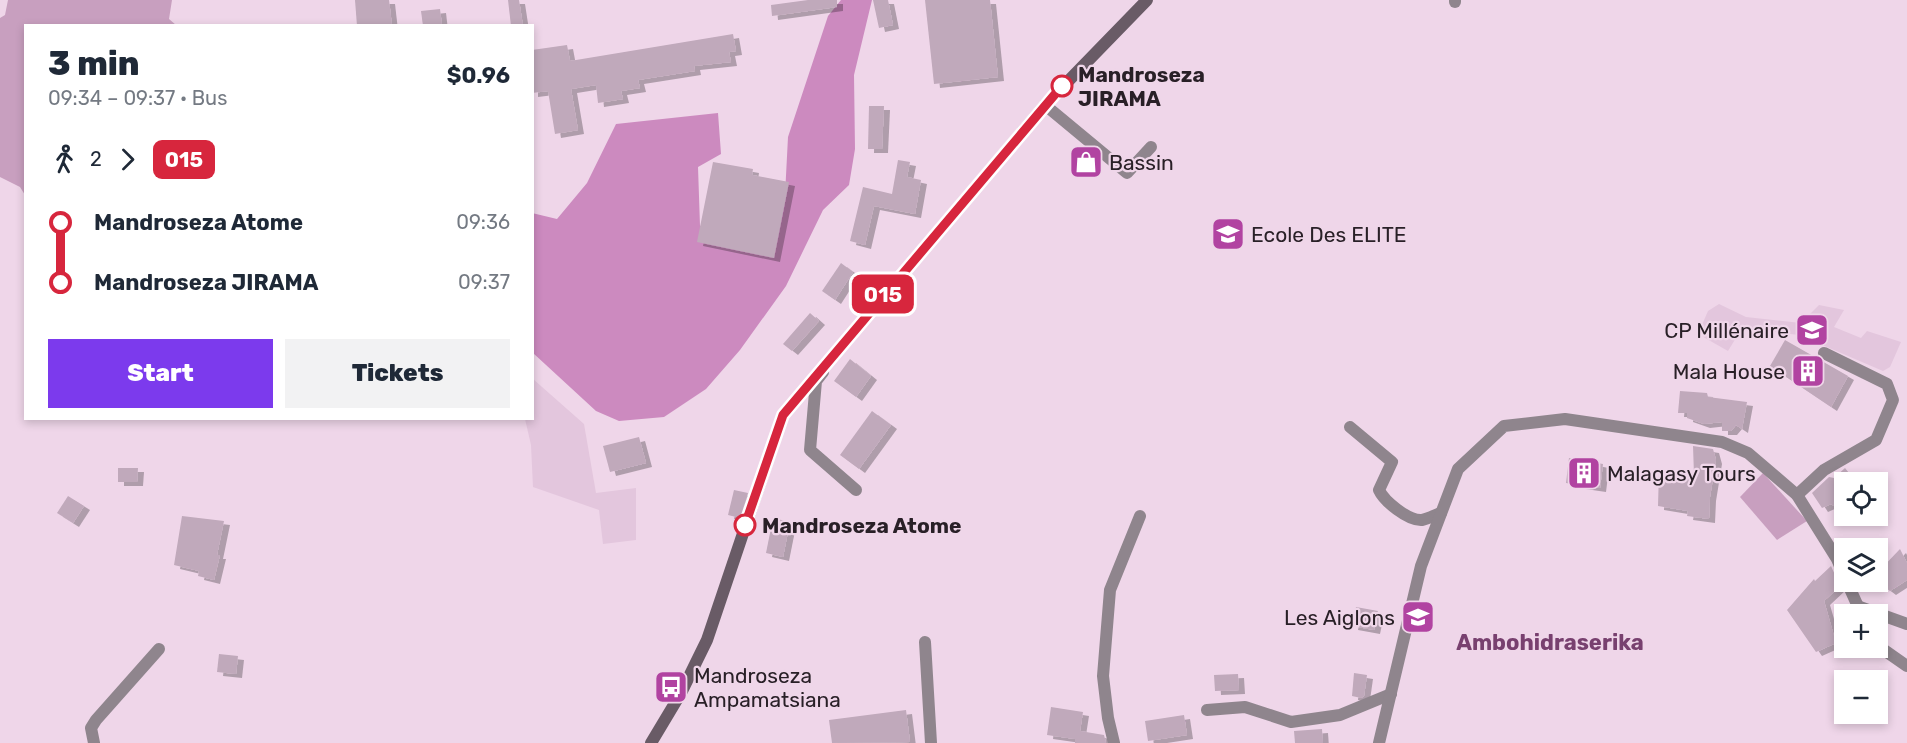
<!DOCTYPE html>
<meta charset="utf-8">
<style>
:root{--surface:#fff;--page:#f2f2f3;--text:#1f2937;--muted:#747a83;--accent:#7c3aed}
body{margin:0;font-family:Rubik,sans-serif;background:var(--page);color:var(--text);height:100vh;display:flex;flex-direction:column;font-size:22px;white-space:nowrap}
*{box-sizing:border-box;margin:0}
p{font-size:20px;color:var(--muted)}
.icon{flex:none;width:33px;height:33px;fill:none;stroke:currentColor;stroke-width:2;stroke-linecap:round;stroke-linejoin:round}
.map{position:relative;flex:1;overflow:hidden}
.sheet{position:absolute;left:24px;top:24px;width:510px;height:396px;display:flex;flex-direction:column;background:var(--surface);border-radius:0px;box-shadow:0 3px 9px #0003}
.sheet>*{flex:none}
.badge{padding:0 12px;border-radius:9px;font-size:21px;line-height:39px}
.tools{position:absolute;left:1834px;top:472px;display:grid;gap:12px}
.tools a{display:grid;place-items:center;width:54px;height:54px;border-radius:0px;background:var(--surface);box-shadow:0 3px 9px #0003;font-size:30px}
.map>.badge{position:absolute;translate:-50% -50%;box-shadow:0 0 0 3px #fff}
.legs{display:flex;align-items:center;gap:9px;height:66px;padding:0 24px;font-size:20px}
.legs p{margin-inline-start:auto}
.summary{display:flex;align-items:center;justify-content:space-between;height:102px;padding:0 24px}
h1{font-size:33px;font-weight:800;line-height:45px}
.primary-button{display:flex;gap:12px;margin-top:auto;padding:12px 24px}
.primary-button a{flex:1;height:69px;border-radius:0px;background:var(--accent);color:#fff;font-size:24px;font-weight:800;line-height:69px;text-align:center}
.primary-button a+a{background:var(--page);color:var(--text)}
ul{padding:0 24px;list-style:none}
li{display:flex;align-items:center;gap:21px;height:60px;font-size:22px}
li i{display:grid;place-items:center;width:9px;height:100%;margin:0 8px;background:currentColor}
li i::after{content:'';width:15px;height:15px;margin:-8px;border:4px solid;border-radius:50%;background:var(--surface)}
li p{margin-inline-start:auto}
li:first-child i{background:linear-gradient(#0000 50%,currentColor 0)}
li:last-child i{background:linear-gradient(currentColor 50%,#0000 0)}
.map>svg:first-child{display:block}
.built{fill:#e3c6dd}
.green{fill:#c89fbf}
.forest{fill:#cc8abf}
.building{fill:#c0a9bb;filter:url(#shadow)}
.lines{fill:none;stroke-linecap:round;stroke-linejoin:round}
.minor{stroke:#8f858d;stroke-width:12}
.secondary{stroke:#695b66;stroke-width:12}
.line-1-casing{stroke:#fff;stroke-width:14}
.line-1{stroke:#d7263d;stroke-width:9}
.stop-1-dot{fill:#fff;stroke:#d7263d;stroke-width:3}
.labels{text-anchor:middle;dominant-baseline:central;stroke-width:4.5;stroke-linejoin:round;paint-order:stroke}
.stop-label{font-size:21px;font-weight:bold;fill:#292027;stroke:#efd6e9;text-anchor:start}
.poi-label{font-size:21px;fill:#292027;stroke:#efd6e9;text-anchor:start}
.neighbourhood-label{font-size:22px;font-weight:bold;fill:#78406f;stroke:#efd6e9}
</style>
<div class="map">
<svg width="1907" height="743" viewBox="0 0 1907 743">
<defs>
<filter id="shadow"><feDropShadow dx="6" dy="4" stdDeviation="0" flood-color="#0004"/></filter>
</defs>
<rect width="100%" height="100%" fill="#efd6e9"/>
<g class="built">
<polygon points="1719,304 1746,317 1801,323 1819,305 1844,310 1834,327 1861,338 1867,331 1901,342 1890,367 1883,371 1799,335 1742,328 1728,351 1698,334 1708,311"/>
<polygon points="533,379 584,424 596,493 636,488 636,540 603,544 599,510 533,487 531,445 525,419 532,418"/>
</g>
<g class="green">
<polygon points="8,0 172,0 169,19 176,25 26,26 25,195 20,187 0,177 0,18 5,15"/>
<polygon points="1763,473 1807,521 1777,540 1740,497"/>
</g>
<polygon class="forest" points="841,0 872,0 854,75 855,149 849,185 823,210 786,286 740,350 706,389 664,417 619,421 596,411 533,353 532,213 557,219 587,183 616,124 718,113 721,154 698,167 700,226 785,195 788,137 828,16"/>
<g class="building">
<polygon points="355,0 389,0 392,26 357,26"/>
<polygon points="508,0 519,0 523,26 511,26"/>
<polygon points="808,0 837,0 837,7 772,16 771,5"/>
<polygon points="873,0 888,0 893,25 879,28"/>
<polygon points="925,0 990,0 998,77 934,84"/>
<polygon points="440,9 442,26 423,26 421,11"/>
<polygon points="733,34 736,51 729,52 731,62 694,66 695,71 638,80 640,88 621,91 623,99 598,103 596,85 571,89 578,130 555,134 548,91 532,93 532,50 567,45 570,61"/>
<polygon points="869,106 884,106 882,149 868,149"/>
<polygon points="898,160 910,162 907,177 921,180 915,214 874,206 865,245 850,241 863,187 892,194"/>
<polygon points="713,162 753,169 752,175 789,182 774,258 697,242"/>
<polygon points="841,263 853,272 835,300 822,291"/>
<polygon points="810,313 819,321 792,351 783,344"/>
<polygon points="1785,340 1848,376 1831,407 1770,366"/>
<polygon points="850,359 871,376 856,397 834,381"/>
<polygon points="1680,391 1707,393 1708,397 1747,402 1742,429 1736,425 1731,431 1722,431 1722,422 1704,424 1687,418 1687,413 1678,413"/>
<polygon points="872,411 891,425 859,469 840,455"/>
<polygon points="639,437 646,463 610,472 603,446"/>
<polygon points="1693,446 1713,449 1716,460 1710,497 1709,519 1687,516 1688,511 1658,506 1659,471 1694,475"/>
<polygon points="1569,458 1603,464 1600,488 1566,483"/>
<polygon points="118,468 138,468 137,482 118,482"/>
<polygon points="1845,468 1857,483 1845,483 1845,504 1840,510 1831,504 1822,508 1812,493 1829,477 1834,478"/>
<polygon points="734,490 748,493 740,518 728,515"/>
<polygon points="68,496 84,506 73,523 57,513"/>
<polygon points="182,516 224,521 217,555 220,555 214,580 198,576 199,571 174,565"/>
<polygon points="773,518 790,522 783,557 766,553"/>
<polygon points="1900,549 1907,563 1907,580 1890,591 1878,582 1878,572"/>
<polygon points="1831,566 1840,586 1824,601 1836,643 1816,652 1787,610 1814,579 1815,581"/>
<polygon points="1356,607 1378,611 1374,630 1352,626"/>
<polygon points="219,654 238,656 236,674 217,672"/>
<polygon points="1354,673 1367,675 1364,696 1361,698 1352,696"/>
<polygon points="1238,674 1239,690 1215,691 1214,675"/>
<polygon points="1051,707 1083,712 1080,731 1104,735 1106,743 1075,743 1075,739 1047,735"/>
<polygon points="906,710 910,742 832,743 829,720"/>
<polygon points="1184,715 1187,735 1148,741 1145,721"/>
<polygon points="1322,729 1323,743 1295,743 1294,731"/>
</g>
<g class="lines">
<g class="minor">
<polyline points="1455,2 1455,0"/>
<polyline points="1045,105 1127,173 1151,147"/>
<polyline points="823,372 816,381 810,450 856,490"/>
<path d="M1350 427 1392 462 1379 490C1384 501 1408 521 1422 520 1428 519 1435 515 1441 513"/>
<polyline points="1797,495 1824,470 1876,440 1893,400 1887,384 1824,353"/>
<polyline points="1847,582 1860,611"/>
<polyline points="1857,606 1907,624"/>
<polyline points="925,642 931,743"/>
<polyline points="1878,642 1884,650 1907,666"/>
<polyline points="1207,710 1245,707 1291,722 1340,715 1391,694"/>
<polyline points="94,743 91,728 96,720 159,649"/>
<polyline points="1114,743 1108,718 1103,676 1110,590 1140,516"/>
<polyline points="1379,743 1421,566 1458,469 1504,426 1565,419 1722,442 1748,453 1797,495 1837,559 1845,578"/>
</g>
<polyline class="secondary" points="651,743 681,693 707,640 783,415 1045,105 1147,0"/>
</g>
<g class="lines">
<g class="line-1-casing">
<polyline id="line-1" points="745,525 783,415 1062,86"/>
</g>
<use href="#line-1" class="line-1"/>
</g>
<defs>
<g id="shop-square" transform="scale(1.725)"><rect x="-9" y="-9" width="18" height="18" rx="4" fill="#b143a1" stroke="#efd6e9"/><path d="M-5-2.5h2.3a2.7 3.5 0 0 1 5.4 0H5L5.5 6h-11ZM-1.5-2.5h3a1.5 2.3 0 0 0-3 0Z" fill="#fff"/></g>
<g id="school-square" transform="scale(1.725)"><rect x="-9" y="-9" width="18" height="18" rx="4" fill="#b143a1" stroke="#efd6e9"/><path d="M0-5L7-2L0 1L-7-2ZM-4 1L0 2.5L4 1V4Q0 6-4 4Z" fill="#fff"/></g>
<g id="building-square" transform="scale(1.725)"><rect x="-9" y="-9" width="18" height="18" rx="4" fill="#b143a1" stroke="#efd6e9"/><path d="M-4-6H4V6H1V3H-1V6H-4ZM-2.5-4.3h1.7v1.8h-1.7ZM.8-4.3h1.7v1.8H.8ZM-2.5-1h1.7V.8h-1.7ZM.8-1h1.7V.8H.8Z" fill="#fff"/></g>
<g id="bus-square" transform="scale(1.725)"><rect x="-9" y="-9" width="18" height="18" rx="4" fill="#b143a1" stroke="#efd6e9"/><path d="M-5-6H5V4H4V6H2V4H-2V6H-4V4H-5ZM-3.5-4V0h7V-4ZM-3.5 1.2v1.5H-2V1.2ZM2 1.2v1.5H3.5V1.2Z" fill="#fff"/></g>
</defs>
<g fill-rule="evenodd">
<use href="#shop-square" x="1086" y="162"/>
<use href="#school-square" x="1228" y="234"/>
<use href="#school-square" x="1812" y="330"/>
<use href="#building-square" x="1808" y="371"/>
<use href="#building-square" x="1584" y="473"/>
<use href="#school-square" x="1418" y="617"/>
<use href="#bus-square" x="671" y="687"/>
</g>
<g class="stop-1-dot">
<circle cx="1062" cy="86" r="10"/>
<circle cx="745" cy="525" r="10"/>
</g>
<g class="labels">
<g class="stop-label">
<text x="1078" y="74">Mandroseza<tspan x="1078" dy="24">JIRAMA</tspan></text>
<text x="762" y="525">Mandroseza Atome</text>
</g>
<g class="poi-label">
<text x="1109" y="162">Bassin</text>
<text x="1251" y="234">Ecole Des ELITE</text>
<text x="1789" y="330" text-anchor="end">CP Millénaire</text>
<text x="1785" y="371" text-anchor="end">Mala House</text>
<text x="1607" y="473">Malagasy Tours</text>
<text x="1395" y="617" text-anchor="end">Les Aiglons</text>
<text x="694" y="675">Mandroseza<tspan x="694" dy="24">Ampamatsiana</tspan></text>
</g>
<g class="neighbourhood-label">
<text x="1550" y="642">Ambohidraserika</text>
</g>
</g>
</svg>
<div class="tools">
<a><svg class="icon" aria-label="locate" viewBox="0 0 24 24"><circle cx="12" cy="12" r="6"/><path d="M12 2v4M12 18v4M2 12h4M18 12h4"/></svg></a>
<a><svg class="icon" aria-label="layers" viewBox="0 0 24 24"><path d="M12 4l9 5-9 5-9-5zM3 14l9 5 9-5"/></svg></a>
<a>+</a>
<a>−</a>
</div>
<b class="badge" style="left:883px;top:294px;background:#d7263d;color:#fff">015</b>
<section class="sheet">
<div class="summary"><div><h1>3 min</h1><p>09:34 – 09:37 · Bus</p></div><b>$0.96</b></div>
<div class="legs"><svg class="icon" aria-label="walk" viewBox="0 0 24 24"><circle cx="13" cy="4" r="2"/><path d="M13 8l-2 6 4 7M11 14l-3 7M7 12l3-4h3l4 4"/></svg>2<svg class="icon" aria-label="forward" viewBox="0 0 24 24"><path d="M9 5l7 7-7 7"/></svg><b class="badge" style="background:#d7263d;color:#fff">015</b></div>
<ul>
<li><i style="color:#d7263d"></i><b>Mandroseza Atome</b><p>09:36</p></li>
<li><i style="color:#d7263d"></i><b>Mandroseza JIRAMA</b><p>09:37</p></li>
</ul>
<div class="primary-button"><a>Start</a><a>Tickets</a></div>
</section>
</div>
